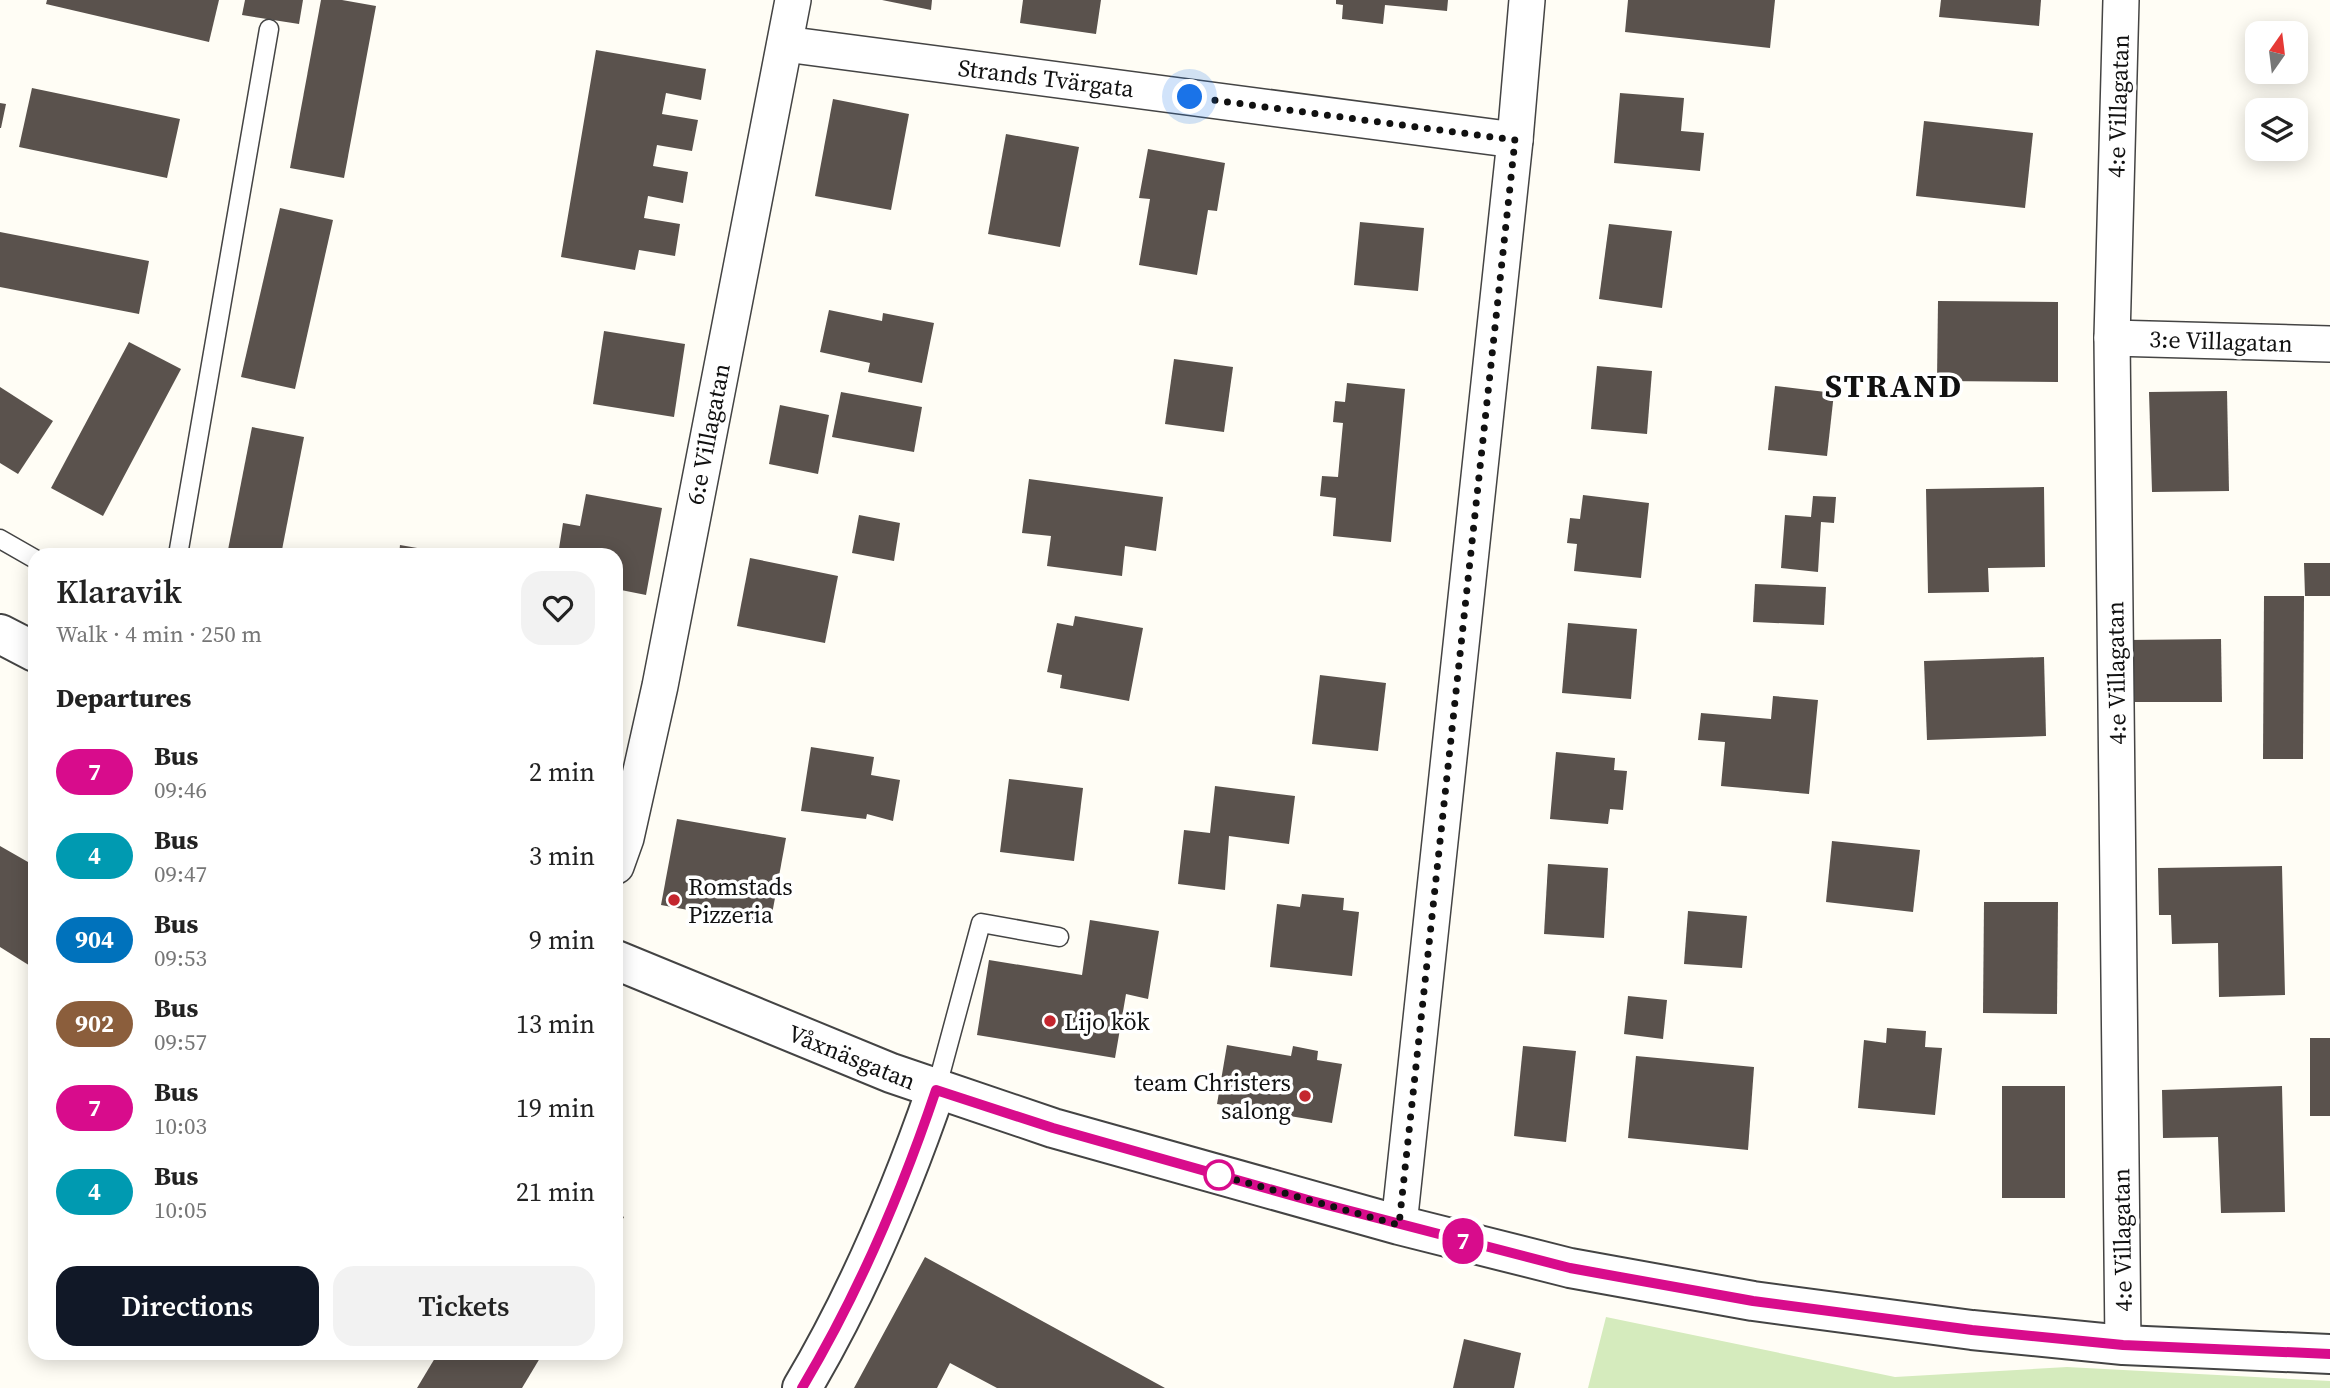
<!DOCTYPE html>
<meta charset="utf-8">
<style>
:root{--surface:#fff;--page:#f2f2f2;--text:#222;--muted:#767676;--accent:#111827}
body{margin:0;font-family:"Source Serif 4",serif;background:var(--page);color:var(--text);height:100vh;display:flex;flex-direction:column;font-size:26px;white-space:nowrap}
*{box-sizing:border-box;margin:0}
p{font-size:23px;color:var(--muted)}
.icon{flex:none;width:38px;height:38px;fill:none;stroke:currentColor;stroke-width:2;stroke-linecap:round;stroke-linejoin:round}
.map{position:relative;flex:1;overflow:hidden}
.side{position:absolute;left:28px;top:548px;width:595px;height:812px;display:flex;flex-direction:column;background:var(--surface);border-radius:21px;box-shadow:0 4px 18px #0003}
.side>*{flex:none}
.badge{padding:0 14px;border-radius:23px;font-size:24px;line-height:46px}
.needle{width:46px;rotate:14deg}
.tools{position:absolute;left:2245px;top:21px;display:grid;gap:14px}
.tools a{display:grid;place-items:center;width:63px;height:63px;border-radius:14px;background:var(--surface);box-shadow:0 4px 18px #0003;font-size:35px}
.you{position:absolute;width:35px;height:35px;margin:-18px;border:5px solid #fff;border-radius:50%;background:#1a73e8;box-shadow:0 0 0 10px #1a73e833}
.map>.badge{position:absolute;translate:-50% -50%;box-shadow:0 0 0 4px #fff}
h2{padding:0 28px;font-size:26px;line-height:63px}
.round{display:grid;place-items:center;flex:none;width:74px;height:74px;border-radius:21px;background:var(--page)}
.overview{display:flex;align-items:center;justify-content:space-between;height:119px;padding:0 28px}
h1{font-size:33px;font-weight:600;line-height:52px}
.button{display:flex;gap:14px;margin-top:auto;padding:14px 28px}
.button a{flex:1;height:80px;border-radius:21px;background:var(--accent);color:#fff;font-size:28px;font-weight:600;line-height:80px;text-align:center}
.button a+a{background:var(--page);color:var(--text)}
ul{padding:0;list-style:none}
li{display:flex;align-items:center;gap:21px;height:84px;padding:0 28px}
li div{flex:1}
li b{display:block;font-size:26px}
li em{font-style:normal}
li .badge{min-width:77px;font-weight:700;text-align:center}
.map>svg:first-child{display:block}
.green{fill:#d5ebbd}
.building{fill:#5a524d}
.lines{fill:none;stroke-linecap:round;stroke-linejoin:round}
.service-casing{stroke:#444;stroke-width:21}
.minor-casing{stroke:#444;stroke-width:38}
.tertiary-casing{stroke:#444;stroke-width:42}
.service{stroke:#fff;stroke-width:18}
.minor{stroke:#fff;stroke-width:35}
.tertiary{stroke:#fff;stroke-width:38}
.line-casing{stroke:#fff;stroke-width:16}
.line{stroke:#d80c8c;stroke-width:10}
.walk{stroke:#111;stroke-width:7;stroke-dasharray:0 12.6}
.poi-dot{fill:#c4262e;stroke:#fff;stroke-width:2.5}
.stop-dot{fill:#fff;stroke:#d80c8c;stroke-width:3.5}
.labels{text-anchor:middle;dominant-baseline:central;stroke-width:7;stroke-linejoin:round;paint-order:stroke}
.street-label{font-size:24px;fill:#111;stroke:#fff}
.poi-label{font-size:24px;fill:#111;stroke:#fff;text-anchor:start}
.district-label{font-size:32px;font-weight:bold;letter-spacing:2px;fill:#111;stroke:#fff}
</style>
<div class="map">
<svg width="2330" height="1388" viewBox="0 0 2330 1388">
<rect width="100%" height="100%" fill="#fffdf5"/>
<polygon class="green" points="1606,1317 1895,1377 2067,1367 2330,1381 2330,1388 1588,1388"/>
<g class="building">
<polygon points="47,0 219,0 209,42 46,4"/>
<polygon points="245,0 303,0 299,24 242,15"/>
<polygon points="321,0 342,0 376,6 344,178 290,168"/>
<polygon points="882,0 932,0 931,10"/>
<polygon points="1023,0 1101,0 1096,34 1020,23"/>
<polygon points="1336,0 1448,0 1447,11 1385,5 1383,24 1342,19 1343,5 1336,4"/>
<polygon points="1628,0 1775,0 1770,48 1625,32"/>
<polygon points="1941,0 2041,0 2039,26 1939,17"/>
<polygon points="596,50 706,69 701,100 666,93 662,114 698,120 692,151 657,145 653,166 688,172 683,203 648,196 644,218 680,224 675,256 639,250 635,270 561,257"/>
<polygon points="32,88 180,119 167,178 19,147"/>
<polygon points="1620,93 1684,98 1681,131 1704,133 1700,171 1614,163"/>
<polygon points="833,99 909,114 891,210 815,196"/>
<polygon points="0,103 6,104 1,128 0,128"/>
<polygon points="1924,121 2033,133 2025,208 1916,196"/>
<polygon points="1006,134 1079,147 1060,247 988,234"/>
<polygon points="1148,149 1225,163 1217,211 1208,210 1197,275 1139,265 1150,199 1139,198"/>
<polygon points="280,208 333,220 295,389 241,377"/>
<polygon points="1360,222 1424,228 1418,291 1354,285"/>
<polygon points="1609,224 1672,231 1662,308 1599,299"/>
<polygon points="0,232 149,261 139,314 0,287"/>
<polygon points="1938,301 2058,302 2058,382 1937,381"/>
<polygon points="829,310 882,321 883,313 934,323 922,383 868,372 870,363 820,352"/>
<polygon points="604,331 685,344 674,417 593,404"/>
<polygon points="129,342 181,369 103,516 51,488"/>
<polygon points="1174,359 1233,367 1224,432 1165,424"/>
<polygon points="1597,366 1652,371 1647,434 1591,429"/>
<polygon points="1347,383 1405,389 1391,542 1333,536 1336,498 1320,496 1322,476 1338,477 1343,423 1333,422 1335,401 1345,402"/>
<polygon points="1775,386 1834,393 1827,456 1768,450"/>
<polygon points="0,387 53,421 18,474 0,463"/>
<polygon points="2227,391 2229,491 2152,492 2149,392"/>
<polygon points="841,392 922,407 914,452 832,437"/>
<polygon points="780,405 829,415 818,474 769,464"/>
<polygon points="252,427 304,437 281,555 227,555"/>
<polygon points="1029,479 1163,497 1156,551 1125,546 1122,576 1047,566 1051,536 1022,533"/>
<polygon points="2044,487 2045,567 1988,568 1989,592 1928,593 1926,489"/>
<polygon points="586,494 662,508 646,595 616,589 616,555 558,555 563,523 580,526"/>
<polygon points="1583,495 1649,503 1641,578 1574,571 1577,544 1567,543 1570,518 1580,519"/>
<polygon points="1813,496 1836,497 1834,523 1821,522 1818,572 1781,568 1785,515 1811,517"/>
<polygon points="859,515 900,523 894,561 852,553"/>
<polygon points="400,545 446,553 446,555 399,555"/>
<polygon points="750,558 838,576 825,643 737,626"/>
<polygon points="2304,563 2330,563 2330,596 2305,596"/>
<polygon points="1755,584 1826,587 1824,625 1753,622"/>
<polygon points="2264,596 2304,596 2303,759 2263,759"/>
<polygon points="1075,616 1143,628 1129,701 1060,688 1062,675 1047,672 1057,623 1073,626"/>
<polygon points="1568,623 1637,629 1631,699 1562,693"/>
<polygon points="2221,639 2222,702 2128,702 2127,640"/>
<polygon points="2044,657 2046,736 1927,740 1924,661"/>
<polygon points="1320,675 1386,683 1378,751 1312,744"/>
<polygon points="1773,696 1818,700 1809,794 1721,786 1725,742 1698,740 1701,713 1771,719"/>
<polygon points="811,747 874,757 871,775 900,780 893,821 867,814 866,819 801,811"/>
<polygon points="1556,752 1615,758 1614,770 1627,771 1623,810 1610,809 1608,824 1550,819"/>
<polygon points="1009,779 1083,788 1074,861 1000,852"/>
<polygon points="1215,786 1295,796 1289,844 1229,836 1225,890 1178,884 1184,830 1210,833"/>
<polygon points="677,819 786,838 770,925 661,905"/>
<polygon points="1832,841 1920,850 1913,912 1826,902"/>
<polygon points="0,846 35,866 35,969 0,947"/>
<polygon points="1548,864 1608,868 1604,938 1544,934"/>
<polygon points="2282,866 2285,995 2219,997 2218,943 2172,944 2171,915 2159,915 2158,868"/>
<polygon points="1302,894 1344,898 1343,910 1359,912 1352,976 1270,967 1277,904 1300,907"/>
<polygon points="1984,902 2058,902 2057,1014 1983,1013"/>
<polygon points="1688,911 1747,916 1742,968 1684,964"/>
<polygon points="1090,920 1159,931 1148,999 1126,994 1115,1058 977,1035 989,960 1082,975"/>
<polygon points="1628,996 1667,1000 1663,1039 1624,1034"/>
<polygon points="1887,1028 1926,1031 1925,1047 1942,1048 1935,1115 1858,1108 1864,1040 1886,1043"/>
<rect x="2310" y="1038" width="20" height="78"/>
<polygon points="1227,1045 1291,1056 1293,1046 1318,1051 1317,1060 1342,1064 1332,1123 1217,1104"/>
<polygon points="1523,1046 1576,1051 1566,1142 1514,1136"/>
<polygon points="1636,1056 1754,1067 1748,1150 1628,1138"/>
<rect x="2002" y="1086" width="63" height="112"/>
<polygon points="2282,1086 2285,1212 2221,1213 2218,1137 2163,1138 2162,1090"/>
<polygon points="616,1212 624,1217 616,1231"/>
<polygon points="925,1257 1165,1388 997,1388 950,1363 937,1388 854,1388"/>
<polygon points="1464,1339 1521,1353 1514,1388 1453,1388"/>
<polygon points="438,1353 543,1353 522,1388 417,1388"/>
</g>
<g class="lines">
<g class="service-casing">
<g id="service">
<polyline points="0,539 35,559"/>
<polyline points="178,555 269,29"/>
<polyline points="936,1090 981,923 1059,937"/>
</g>
</g>
<g class="minor-casing">
<g id="minor">
<polyline points="2121,0 2112,338 2123,1345"/>
<polyline points="785,44 1515,140"/>
<polyline points="2112,338 2330,344"/>
<polyline points="616,866 626,838 660,686 793,0"/>
<polyline points="1399,1225 1515,140 1527,0"/>
</g>
</g>
<g class="tertiary-casing">
<g id="tertiary">
<polyline points="0,634 35,652"/>
<polyline points="616,960 891,1073 1053,1128 1399,1225 1570,1268 1753,1301 1972,1330 2123,1345 2330,1354"/>
<path d="M802 1388C858 1294 900 1194 936 1090"/>
</g>
</g>
<use href="#service" class="service"/>
<use href="#minor" class="minor"/>
<use href="#tertiary" class="tertiary"/>
</g>
<g class="lines">
<g class="line-casing">
<path id="line" d="M802 1388C858 1294 901 1194 936 1090L1053 1128 1308 1200 1570 1268 1753 1301 1972 1330 2123 1345 2330 1354"/>
</g>
<use href="#line" class="line"/>
<polyline class="walk" points="1190,97 1515,140 1399,1225 1219,1175"/>
</g>
<g class="poi-dot">
<circle cx="674" cy="900" r="7"/>
<circle cx="1050" cy="1021" r="7"/>
<circle cx="1305" cy="1096" r="7"/>
</g>
<circle class="stop-dot" cx="1219" cy="1175" r="14"/>
<g class="labels">
<g class="street-label">
<text transform="translate(1046 78) rotate(7)">Strands Tvärgata</text>
<text transform="translate(2118 106) rotate(-88)">4:e Villagatan</text>
<text transform="translate(2221 341) rotate(2)">3:e Villagatan</text>
<text transform="translate(708 434) rotate(-79)">6:e Villagatan</text>
<text transform="translate(2116 673) rotate(-91)">4:e Villagatan</text>
<text transform="translate(852 1057) rotate(22)">Våxnäsgatan</text>
<text transform="translate(2122 1240) rotate(-91)">4:e Villagatan</text>
</g>
<g class="poi-label">
<text x="688" y="886">Romstads<tspan x="688" dy="28">Pizzeria</tspan></text>
<text x="1064" y="1021">Lijo kök</text>
<text x="1291" y="1082" text-anchor="end">team Christers<tspan x="1291" dy="28">salong</tspan></text>
</g>
<g class="district-label">
<text x="1894" y="386">STRAND</text>
</g>
</g>
</svg>
<div class="tools">
<a><svg class="needle" viewBox="-14 -14 28 28"><path d="M0-13l5 13h-10z" fill="#e53935"/><path d="M0 13l5-13h-10z" fill="#767676"/></svg></a>
<a><svg class="icon" aria-label="layers" viewBox="0 0 24 24"><path d="M12 4l9 5-9 5-9-5zM3 14l9 5 9-5"/></svg></a>
</div>
<div class="you" style="left:1190px;top:97px"></div>
<b class="badge" style="left:1463px;top:1241px;background:#d80c8c;color:#fff">7</b>
<section class="side">
<div class="overview"><div><h1>Klaravik</h1><p>Walk · 4 min · 250 m</p></div><a class="round"><svg class="icon" aria-label="heart" viewBox="0 0 24 24"><path d="M12 20l-8-8c-3-5 5-10 8-4 3-6 11-1 8 4z"/></svg></a></div>
<h2>Departures</h2>
<ul>
<li><span class="badge" style="background:#d80c8c;color:#fff">7</span><div><b>Bus</b><p>09:46</p></div><em>2 min</em></li>
<li><span class="badge" style="background:#009ab1;color:#fff">4</span><div><b>Bus</b><p>09:47</p></div><em>3 min</em></li>
<li><span class="badge" style="background:#0072bc;color:#fff">904</span><div><b>Bus</b><p>09:53</p></div><em>9 min</em></li>
<li><span class="badge" style="background:#8b5e3c;color:#fff">902</span><div><b>Bus</b><p>09:57</p></div><em>13 min</em></li>
<li><span class="badge" style="background:#d80c8c;color:#fff">7</span><div><b>Bus</b><p>10:03</p></div><em>19 min</em></li>
<li><span class="badge" style="background:#009ab1;color:#fff">4</span><div><b>Bus</b><p>10:05</p></div><em>21 min</em></li>
</ul>
<div class="button"><a>Directions</a><a>Tickets</a></div>
</section>
</div>
